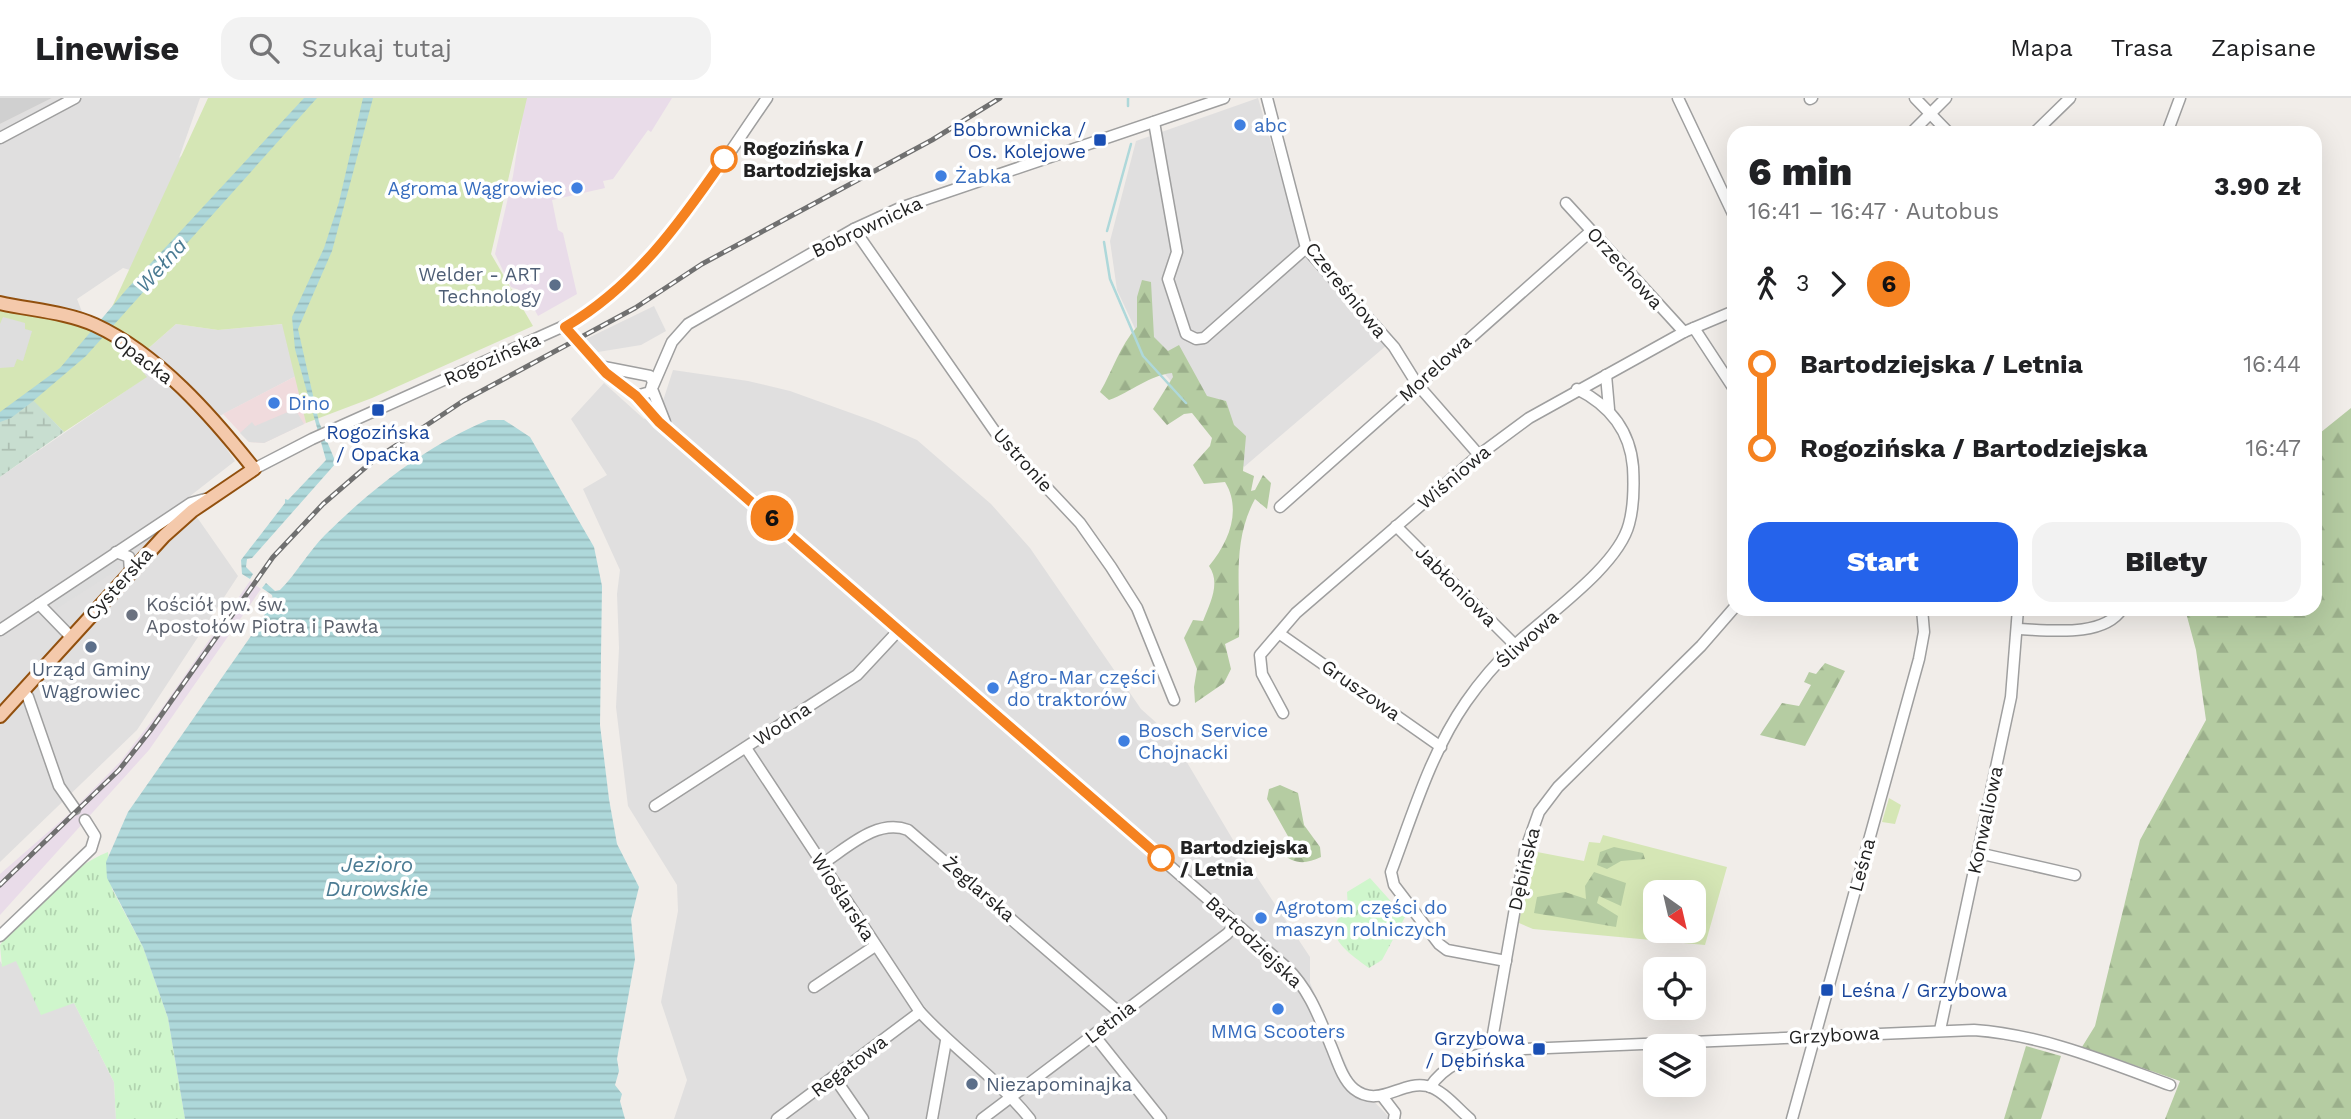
<!DOCTYPE html>
<html lang="pl">
<meta charset="utf-8">
<style>
:root{--surface:#fff;--page:#f2f2f2;--text:#202124;--muted:#757577;--line:#e0e0e0;--accent:#2563eb}
body{margin:0;font-family:"Work Sans",sans-serif;background:var(--page);color:var(--text);height:100vh;display:flex;flex-direction:column;font-size:26px;white-space:nowrap}
*{box-sizing:border-box;margin:0}
p{font-size:23px;color:var(--muted)}
.icon{flex:none;width:38px;height:38px;fill:none;stroke:currentColor;stroke-width:2;stroke-linecap:round;stroke-linejoin:round}
.map{position:relative;flex:1;overflow:hidden}
.details{position:absolute;left:1727px;top:28px;width:595px;height:490px;display:flex;flex-direction:column;background:var(--surface);border-radius:21px;box-shadow:0 7px 28px #0002}
.details>*{flex:none}
.badge{padding:0 14px;border-radius:23px;font-size:24px;line-height:46px}
.needle{width:46px;rotate:146deg}
.tools{position:absolute;left:1643px;top:782px;display:grid;gap:14px}
.tools a{display:grid;place-items:center;width:63px;height:63px;border-radius:14px;background:var(--surface);box-shadow:0 7px 28px #0002;font-size:35px}
.map>.badge{position:absolute;translate:-50% -50%;box-shadow:0 0 0 4px #fff}
.legs{display:flex;align-items:center;gap:10px;height:77px;padding:0 21px;font-size:23px}
.legs p{margin-inline-start:auto}
.summary{display:flex;align-items:center;justify-content:space-between;height:119px;padding:0 21px}
h1{font-size:38px;font-weight:800;line-height:52px}
.button{display:flex;gap:14px;margin-top:auto;padding:14px 21px}
.button a{flex:1;height:80px;border-radius:21px;background:var(--accent);color:#fff;font-size:28px;font-weight:800;line-height:80px;text-align:center}
.button a+a{background:var(--page);color:var(--text)}
ul{padding:0 21px;list-style:none}
li{display:flex;align-items:center;gap:24px;height:84px;font-size:26px}
li i{display:grid;place-items:center;width:10px;height:100%;margin:0 9px;background:currentColor}
li i::after{content:'';width:18px;height:18px;margin:-9px;border:5px solid;border-radius:50%;background:var(--surface)}
li p{margin-inline-start:auto}
li:first-child i{background:linear-gradient(#0000 50%,currentColor 0)}
li:last-child i{background:linear-gradient(currentColor 50%,#0000 0)}
header{display:flex;align-items:center;gap:42px;box-sizing:border-box;height:98px;padding:0 35px;background:var(--surface);border-bottom:2px solid var(--line)}
header strong{font-size:33px}
nav{display:flex;gap:38px;margin-inline-start:auto;font-size:24px}
.search{width:490px;height:63px;background:var(--page);display:flex;align-items:center;gap:18px;box-sizing:border-box;padding:0 24px;border-radius:21px;color:var(--muted);font-size:26px}
.map>svg:first-child{display:block}
.residential{fill:#e0dfdf}
.commercial{fill:#f0dbdd}
.industrial{fill:#e9dce9}
.religious{fill:#d0d0d0}
.grass{fill:#d5e6b5;fill-rule:evenodd}
.forest{fill:url(#forest-firs)}
.wetland{fill:url(#wetland-marsh)}
.park{fill:url(#park-tufts)}
.parking{fill:#dedede}
.water{fill:url(#water-rules)}
.lines{fill:none;stroke-linecap:round;stroke-linejoin:round}
.stream{stroke:#aed8da;stroke-width:2.5}
.minor-casing{stroke:#9f9f9f;stroke-width:13}
.major-casing{stroke:#92500e;stroke-width:16}
.minor{stroke:#fff;stroke-width:10}
.major{stroke:#f4c9ab;stroke-width:12}
.rail-casing{stroke:#707070;stroke-width:5}
.rail{stroke:#fff;stroke-width:2.5;stroke-dasharray:8;stroke-linecap:butt}
.line-1-casing{stroke:#fff;stroke-width:16}
.line-1{stroke:#f58220;stroke-width:10}
.shop-dot{fill:#3f7fe0;stroke:#fff;stroke-width:2.5}
.transit-dot{fill:#1a4fb4;stroke:#fff;stroke-width:2.5}
.stop-1-dot{fill:#fff;stroke:#f58220;stroke-width:3.5}
.service-dot{fill:#5c6f8a;stroke:#fff;stroke-width:2.5}
.worship-dot{fill:#6b7280;stroke:#fff;stroke-width:2.5}
.labels{text-anchor:middle;dominant-baseline:central;stroke-width:7;stroke-linejoin:round;paint-order:stroke}
.shop-label{font-size:19px;fill:#366cbe;stroke:#fff;text-anchor:start}
.transit-label{font-size:19px;fill:#164399;stroke:#fff;text-anchor:end}
.stop-label{font-size:19px;font-weight:bold;fill:#222;stroke:#fff;text-anchor:start}
.street-label{font-size:19px;fill:#222;stroke:#fff}
.service-label{font-size:19px;fill:#4e5e75;stroke:#fff;text-anchor:end}
.worship-label{font-size:19px;fill:#5b616d;stroke:#fff;text-anchor:start}
.water-label{font-size:21px;font-style:italic;fill:#4b7b93;stroke:#fff}
</style>
<header>
<strong>Linewise</strong>
<div class="search"><svg class="icon" aria-label="search" viewBox="0 0 24 24"><circle cx="10" cy="10" r="6"/><path d="M15 15l6 6"/></svg>Szukaj tutaj</div>
<nav><a>Mapa</a><a>Trasa</a><a>Zapisane</a></nav>
</header>
<div class="map">
<svg width="2351" height="1021" viewBox="0 0 2351 1021">
<defs>
<pattern id="forest-firs" width="22" height="20" patternUnits="userSpaceOnUse" patternTransform="scale(1.75)"><rect width="22" height="20" fill="#b5cca2"/><path d="M5 1l3.5 6h-7zM16 11l3.5 6h-7z" fill="#9baf8b"/></pattern>
<pattern id="wetland-marsh" width="20" height="14" patternUnits="userSpaceOnUse" patternTransform="scale(1.75)"><rect width="20" height="14" fill="#c8ded0"/><path d="M1 5h8M5 5V1M11 12h8M15 12V8" fill="none" stroke="#acbeb2"/></pattern>
<pattern id="park-tufts" width="24" height="20" patternUnits="userSpaceOnUse" patternTransform="scale(1.75)"><rect width="24" height="20" fill="#cff6cc"/><path d="M3 7l-1-3M5 7V3M7 7l1-3M15 17l-1-3M17 17v-4M19 17l1-3" fill="none" stroke="#b1d3af"/></pattern>
<pattern id="water-rules" width="6" height="5" patternUnits="userSpaceOnUse" patternTransform="scale(1.75)"><rect width="6" height="5" fill="#aed8da"/><path d="M0 2.5h6" fill="none" stroke="#95b9bb"/></pattern>
</defs>
<rect width="100%" height="100%" fill="#f1ede9"/>
<g class="residential">
<polygon points="52,0 200,0 179,60 194,47 140,175 123,170 77,201 86,224 0,205 0,26"/>
<polygon points="1258,0 1302,150 1387,247 1244,369 1146,254 1117,192 1110,143 1136,43"/>
<polygon points="654,208 666,233 641,247 598,254 586,241"/>
<polygon points="176,226 218,232 283,226 296,278 208,324 235,363 185,402 238,478 137,632 0,764 0,379 146,279 134,263"/>
<polygon points="673,272 748,283 790,293 876,324 917,342 991,406 1030,450 1141,611 1160,628 1185,661 1239,752 1310,859 1310,885 1353,982 1391,1021 674,1021 687,982 661,904 678,813 677,787 628,708 616,609 619,550 617,496 620,472 583,391 607,377 571,321 604,285 644,321 661,309"/>
<polygon points="16,862 74,905 114,984 116,1021 0,1021 0,863 3,868"/>
</g>
<polygon class="commercial" points="296,278 306,325 264,345 249,344 223,316"/>
<g class="industrial">
<polygon points="525,0 672,0 651,34 648,32 613,81 603,83 605,90 552,102 558,132 563,135 577,196 538,218 525,194 511,189 495,156 513,78"/>
<polygon points="250,483 261,491 149,652 0,817 0,776 70,715 120,664 165,606"/>
</g>
<polygon class="religious" points="0,0 52,0 0,26"/>
<g class="grass">
<polygon points="208,0 527,0 491,156 533,228 372,300 306,325 282,226 218,232 176,226 134,263 147,279 64,334 31,301 0,320 0,205 86,224 100,235"/>
<polygon points="1889,700 1901,707 1895,726 1882,724"/>
<path d="M1603 737 1727 769 1705 847 1533 831 1519 825 1532 753 1584 763 1589 744 1600 745ZM1656 794H1694V833H1656Z"/>
</g>
<g class="forest">
<path d="M1142 182 1151 184 1154 239 1168 253 1179 247 1207 298 1226 303 1234 327 1246 338 1243 373 1254 378 1251 393 1255 392 1263 377 1271 385 1267 411 1255 401C1231 445 1241 491 1239 539L1225 546 1231 571 1224 585 1195 605 1194 589 1197 571 1184 540 1193 522 1203 523C1210 505 1221 485 1209 468 1229 444 1242 412 1225 384L1204 386 1193 367 1210 348 1212 340 1192 315 1184 316 1167 327 1153 311 1173 279 1172 275C1150 277 1131 294 1109 302L1100 294C1113 272 1120 247 1137 229V199Z"/>
<polygon points="2351,310 2351,1021 2165,1021 2180,983 2082,949 2095,928 2140,742 2206,622 2196,552 2185,511 2315,511 2315,339"/>
<polygon points="1825,565 1845,573 1805,648 1760,637 1782,605 1799,608 1811,587 1804,584 1809,574 1816,576"/>
<path d="M1280 687 1298 695 1304 727 1320 749 1321 759C1304 767 1294 766 1280 754L1289 740 1267 701 1269 691Z"/>
<polygon points="1614,749 1643,755 1645,761 1621,763 1607,771 1597,767 1600,754"/>
<polygon points="1594,774 1626,785 1621,808 1599,798 1597,805 1618,818 1616,829 1534,815 1537,799 1565,794 1586,801 1585,788"/>
<polygon points="2026,948 2061,958 2041,1021 2004,1021"/>
</g>
<polygon class="wetland" points="31,300 64,334 0,379 0,320"/>
<g class="park">
<path d="M108 754 112 791 143 849 168 920 185 1021H116L114 984 74 905 41 917 16 863 2 869 0 847C25 815 71 768 108 754Z"/>
<path d="M1370 780 1405 819 1382 862 1369 870C1348 854 1317 836 1348 810L1347 794Z"/>
</g>
<g class="parking">
<polygon points="3,219 25,225 25,231 32,233 23,263 17,261 14,269 0,270 0,226"/>
<polygon points="295,311 304,326 264,345 249,344 240,335 252,324 255,328"/>
<polygon points="119,461 120,470 56,511 53,503"/>
</g>
<g class="water">
<polygon points="304,0 317,0 86,258 32,304 11,320 0,324 0,314 60,270 126,192"/>
<polygon points="363,0 373,0 332,153 298,231 319,324 336,365 252,460 247,461 246,469 253,476 250,481 242,476 241,462 285,405 285,401 288,402 326,362 295,251 292,219 324,150 339,104"/>
<path d="M488 322H504L530 339 594 449 602 488 600 627 609 701 617 746 639 789 631 821 635 861 617 961 619 973 615 987 622 996 620 1003 625 1021H185L168 920 143 849 107 780 106 764 128 714 258 528 273 502 272 497 262 490 266 485 275 493 280 492C297 475 308 454 325 437 371 391 428 347 488 322Z"/>
</g>
<g class="lines">
<g class="stream">
<polyline points="1128,8 1128,0"/>
<polyline points="1107,133 1131,46"/>
<polyline points="1104,144 1110,181 1143,258 1186,305"/>
</g>
<g class="minor-casing">
<g id="minor">
<polyline points="1267,0 1306,150 1394,249 1417,286 1479,357"/>
<polyline points="1678,0 1734,118"/>
<polyline points="1915,0 1949,35"/>
<polyline points="1810,1 1812,0"/>
<polyline points="1154,24 1177,154 1168,181 1186,236 1196,241 1204,240 1306,150"/>
<polyline points="1911,35 1946,0"/>
<polyline points="2034,35 2070,0"/>
<polyline points="2167,35 2180,0"/>
<polyline points="0,40 75,0"/>
<polyline points="1566,105 1684,234"/>
<polyline points="854,131 998,338 1080,425 1111,469 1137,510 1174,602"/>
<path d="M564 228 606 275 636 298 659 324 1286 869C1309 891 1319 919 1331 948 1337 962 1342 981 1354 991 1379 1011 1402 982 1427 988 1443 992 1457 1010 1470 1021"/>
<polyline points="1694,230 1734,291"/>
<polyline points="604,269 650,278 653,284 650,294 636,298"/>
<polyline points="1606,277 1609,311"/>
<polyline points="653,288 672,244 688,226 854,131 900,110 1224,0"/>
<polyline points="652,291 665,324"/>
<path d="M254 371 312 341 564 228C655 178 709 83 767 0"/>
<polyline points="1280,409 1591,133"/>
<polyline points="1396,428 1515,547"/>
<polyline points="116,454 129,459 130,474"/>
<polyline points="39,506 71,539"/>
<path d="M2018 531C2049 532 2103 540 2122 511"/>
<polyline points="0,532 191,405 205,401"/>
<polyline points="1280,536 1441,649"/>
<polyline points="23,593 28,599 59,688 75,711"/>
<polyline points="1283,615 1262,576 1260,557 1296,515 1479,357 1529,320 1684,234 1734,213"/>
<path d="M746 650 920 914C955 952 998 981 1030 1021"/>
<polyline points="655,708 857,577 899,532"/>
<polyline points="1978,755 2075,777"/>
<path d="M822 766C847 750 877 720 908 732L1121 916"/>
<polyline points="0,838 91,751 95,738 85,722"/>
<path d="M1506 863 1447 852 1439 846 1394 787 1391 774C1412 718 1431 654 1466 604 1480 584 1496 565 1514 548 1545 518 1618 469 1629 426 1634 408 1634 387 1633 369 1630 332 1609 307 1577 291"/>
<polyline points="814,889 875,848"/>
<polyline points="1940,932 2011,599 2018,511"/>
<polyline points="1094,937 1161,1021"/>
<polyline points="1490,953 1525,753 1539,714 1558,689 1701,548 1734,510"/>
<polyline points="834,979 863,1021"/>
<path d="M1430 989C1445 966 1473 956 1500 952L1974 932C2043 937 2105 963 2170 987"/>
<polyline points="1382,998 1395,1015 1394,1021"/>
<polyline points="777,1021 920,914"/>
<polyline points="932,1021 946,943"/>
<polyline points="982,1021 1227,836 1236,826"/>
<polyline points="1792,1021 1919,561 1924,534 1922,511"/>
</g>
</g>
<g class="major-casing">
<path id="major" d="M0 205C31 212 66 214 95 227 158 256 212 318 254 371L192 413 164 438 0 618"/>
</g>
<use href="#minor" class="minor"/>
<use href="#major" class="major"/>
<g class="rail-casing">
<polyline id="rail" points="0,787 119,672 150,633 273,459 323,406 374,362 463,303 635,210 702,166 932,42 1000,0"/>
</g>
<use href="#rail" class="rail"/>
</g>
<g class="lines">
<g class="line-1-casing">
<path id="line-1" d="M724 61C680 125 634 189 565 229L606 275 636 298 659 324 1161 760"/>
</g>
<use href="#line-1" class="line-1"/>
</g>
<g class="shop-dot">
<circle cx="1240" cy="27" r="7"/>
<circle cx="941" cy="78" r="7"/>
<circle cx="577" cy="90" r="7"/>
<circle cx="274" cy="305" r="7"/>
<circle cx="993" cy="590" r="7"/>
<circle cx="1124" cy="643" r="7"/>
<circle cx="1261" cy="820" r="7"/>
<circle cx="1278" cy="911" r="7"/>
</g>
<g class="transit-dot">
<rect x="1093" y="35" width="14" height="14" rx="3.5"/>
<rect x="371" y="305" width="14" height="14" rx="3.5"/>
<rect x="1820" y="885" width="14" height="14" rx="3.5"/>
<rect x="1532" y="944" width="14" height="14" rx="3.5"/>
</g>
<g class="stop-1-dot">
<circle cx="724" cy="61" r="12"/>
<circle cx="1161" cy="760" r="12"/>
</g>
<g class="service-dot">
<circle cx="555" cy="187" r="7"/>
<circle cx="91" cy="549" r="7"/>
<circle cx="972" cy="986" r="7"/>
</g>
<circle class="worship-dot" cx="132" cy="517" r="7"/>
<g class="labels">
<g class="shop-label">
<text x="1254" y="27">abc</text>
<text x="955" y="78">Żabka</text>
<text x="563" y="90" text-anchor="end">Agroma Wągrowiec</text>
<text x="288" y="305">Dino</text>
<text x="1007" y="579">Agro-Mar części<tspan x="1007" dy="22">do traktorów</tspan></text>
<text x="1138" y="632">Bosch Service<tspan x="1138" dy="22">Chojnacki</tspan></text>
<text x="1275" y="809">Agrotom części do<tspan x="1275" dy="22">maszyn rolniczych</tspan></text>
<text x="1278" y="933" text-anchor="middle">MMG Scooters</text>
</g>
<g class="transit-label">
<text x="1086" y="31">Bobrownicka /<tspan x="1086" dy="22">Os. Kolejowe</tspan></text>
<text x="378" y="334" text-anchor="middle">Rogozińska<tspan x="378" dy="22">/ Opacka</tspan></text>
<text x="1841" y="892" text-anchor="start">Leśna / Grzybowa</text>
<text x="1525" y="940">Grzybowa<tspan x="1525" dy="22">/ Dębińska</tspan></text>
</g>
<g class="stop-label">
<text x="743" y="50">Rogozińska /<tspan x="743" dy="22">Bartodziejska</tspan></text>
<text x="1180" y="749">Bartodziejska<tspan x="1180" dy="22">/ Letnia</tspan></text>
</g>
<g class="street-label">
<text transform="translate(867 129) rotate(-25)">Bobrownicka</text>
<text transform="translate(1625 170) rotate(48)">Orzechowa</text>
<text transform="translate(1346 192) rotate(51)">Czereśniowa</text>
<text transform="translate(143 261) rotate(37)">Opacka</text>
<text transform="translate(492 261) rotate(-24)">Rogozińska</text>
<text transform="translate(1435 270) rotate(-42)">Morelowa</text>
<text transform="translate(1023 362) rotate(48)">Ustronie</text>
<text transform="translate(1454 379) rotate(-40)">Wiśniowa</text>
<text transform="translate(119 486) rotate(-48)">Cysterska</text>
<text transform="translate(1456 488) rotate(45)">Jabłoniowa</text>
<text transform="translate(1527 541) rotate(-42)">Śliwowa</text>
<text transform="translate(1361 592) rotate(35)">Gruszowa</text>
<text transform="translate(782 626) rotate(-33)">Wodna</text>
<text transform="translate(1985 722) rotate(-78)">Konwaliowa</text>
<text transform="translate(1862 767) rotate(-75)">Leśna</text>
<text transform="translate(1524 771) rotate(-77)">Dębińska</text>
<text transform="translate(979 791) rotate(41)">Żeglarska</text>
<text transform="translate(843 799) rotate(57)">Wioślarska</text>
<text transform="translate(1254 844) rotate(43)">Bartodziejska</text>
<text transform="translate(1110 924) rotate(-37)">Letnia</text>
<text transform="translate(1834 937) rotate(-3)">Grzybowa</text>
<text transform="translate(849 968) rotate(-37)">Regatowa</text>
</g>
<g class="service-label">
<text x="541" y="176">Welder - ART<tspan x="541" dy="22">Technology</tspan></text>
<text x="91" y="571" text-anchor="middle">Urząd Gminy<tspan x="91" dy="22">Wągrowiec</tspan></text>
<text x="986" y="986" text-anchor="start">Niezapominajka</text>
</g>
<g class="worship-label">
<text x="146" y="506">Kościół pw. św.<tspan x="146" dy="22">Apostołów Piotra i Pawła</tspan></text>
</g>
<g class="water-label">
<text transform="translate(161 167) rotate(-48)">Wełna</text>
<text x="377" y="766">Jezioro<tspan x="377" dy="24">Durowskie</tspan></text>
</g>
</g>
</svg>
<div class="tools">
<a><svg class="needle" viewBox="-14 -14 28 28"><path d="M0-13l5 13h-10z" fill="#e53935"/><path d="M0 13l5-13h-10z" fill="#757577"/></svg></a>
<a><svg class="icon" aria-label="locate" viewBox="0 0 24 24"><circle cx="12" cy="12" r="6"/><path d="M12 2v4M12 18v4M2 12h4M18 12h4"/></svg></a>
<a><svg class="icon" aria-label="layers" viewBox="0 0 24 24"><path d="M12 4l9 5-9 5-9-5zM3 14l9 5 9-5"/></svg></a>
</div>
<b class="badge" style="left:772px;top:420px;background:#f58220;color:#111">6</b>
<section class="details">
<div class="summary"><div><h1>6 min</h1><p>16:41 – 16:47 · Autobus</p></div><b>3.90 zł</b></div>
<div class="legs"><svg class="icon" aria-label="walk" viewBox="0 0 24 24"><circle cx="13" cy="4" r="2"/><path d="M13 8l-2 6 4 7M11 14l-3 7M7 12l3-4h3l4 4"/></svg>3<svg class="icon" aria-label="forward" viewBox="0 0 24 24"><path d="M9 5l7 7-7 7"/></svg><b class="badge" style="background:#f58220;color:#111">6</b></div>
<ul>
<li><i style="color:#f58220"></i><b>Bartodziejska / Letnia</b><p>16:44</p></li>
<li><i style="color:#f58220"></i><b>Rogozińska / Bartodziejska</b><p>16:47</p></li>
</ul>
<div class="button"><a>Start</a><a>Bilety</a></div>
</section>
</div>
